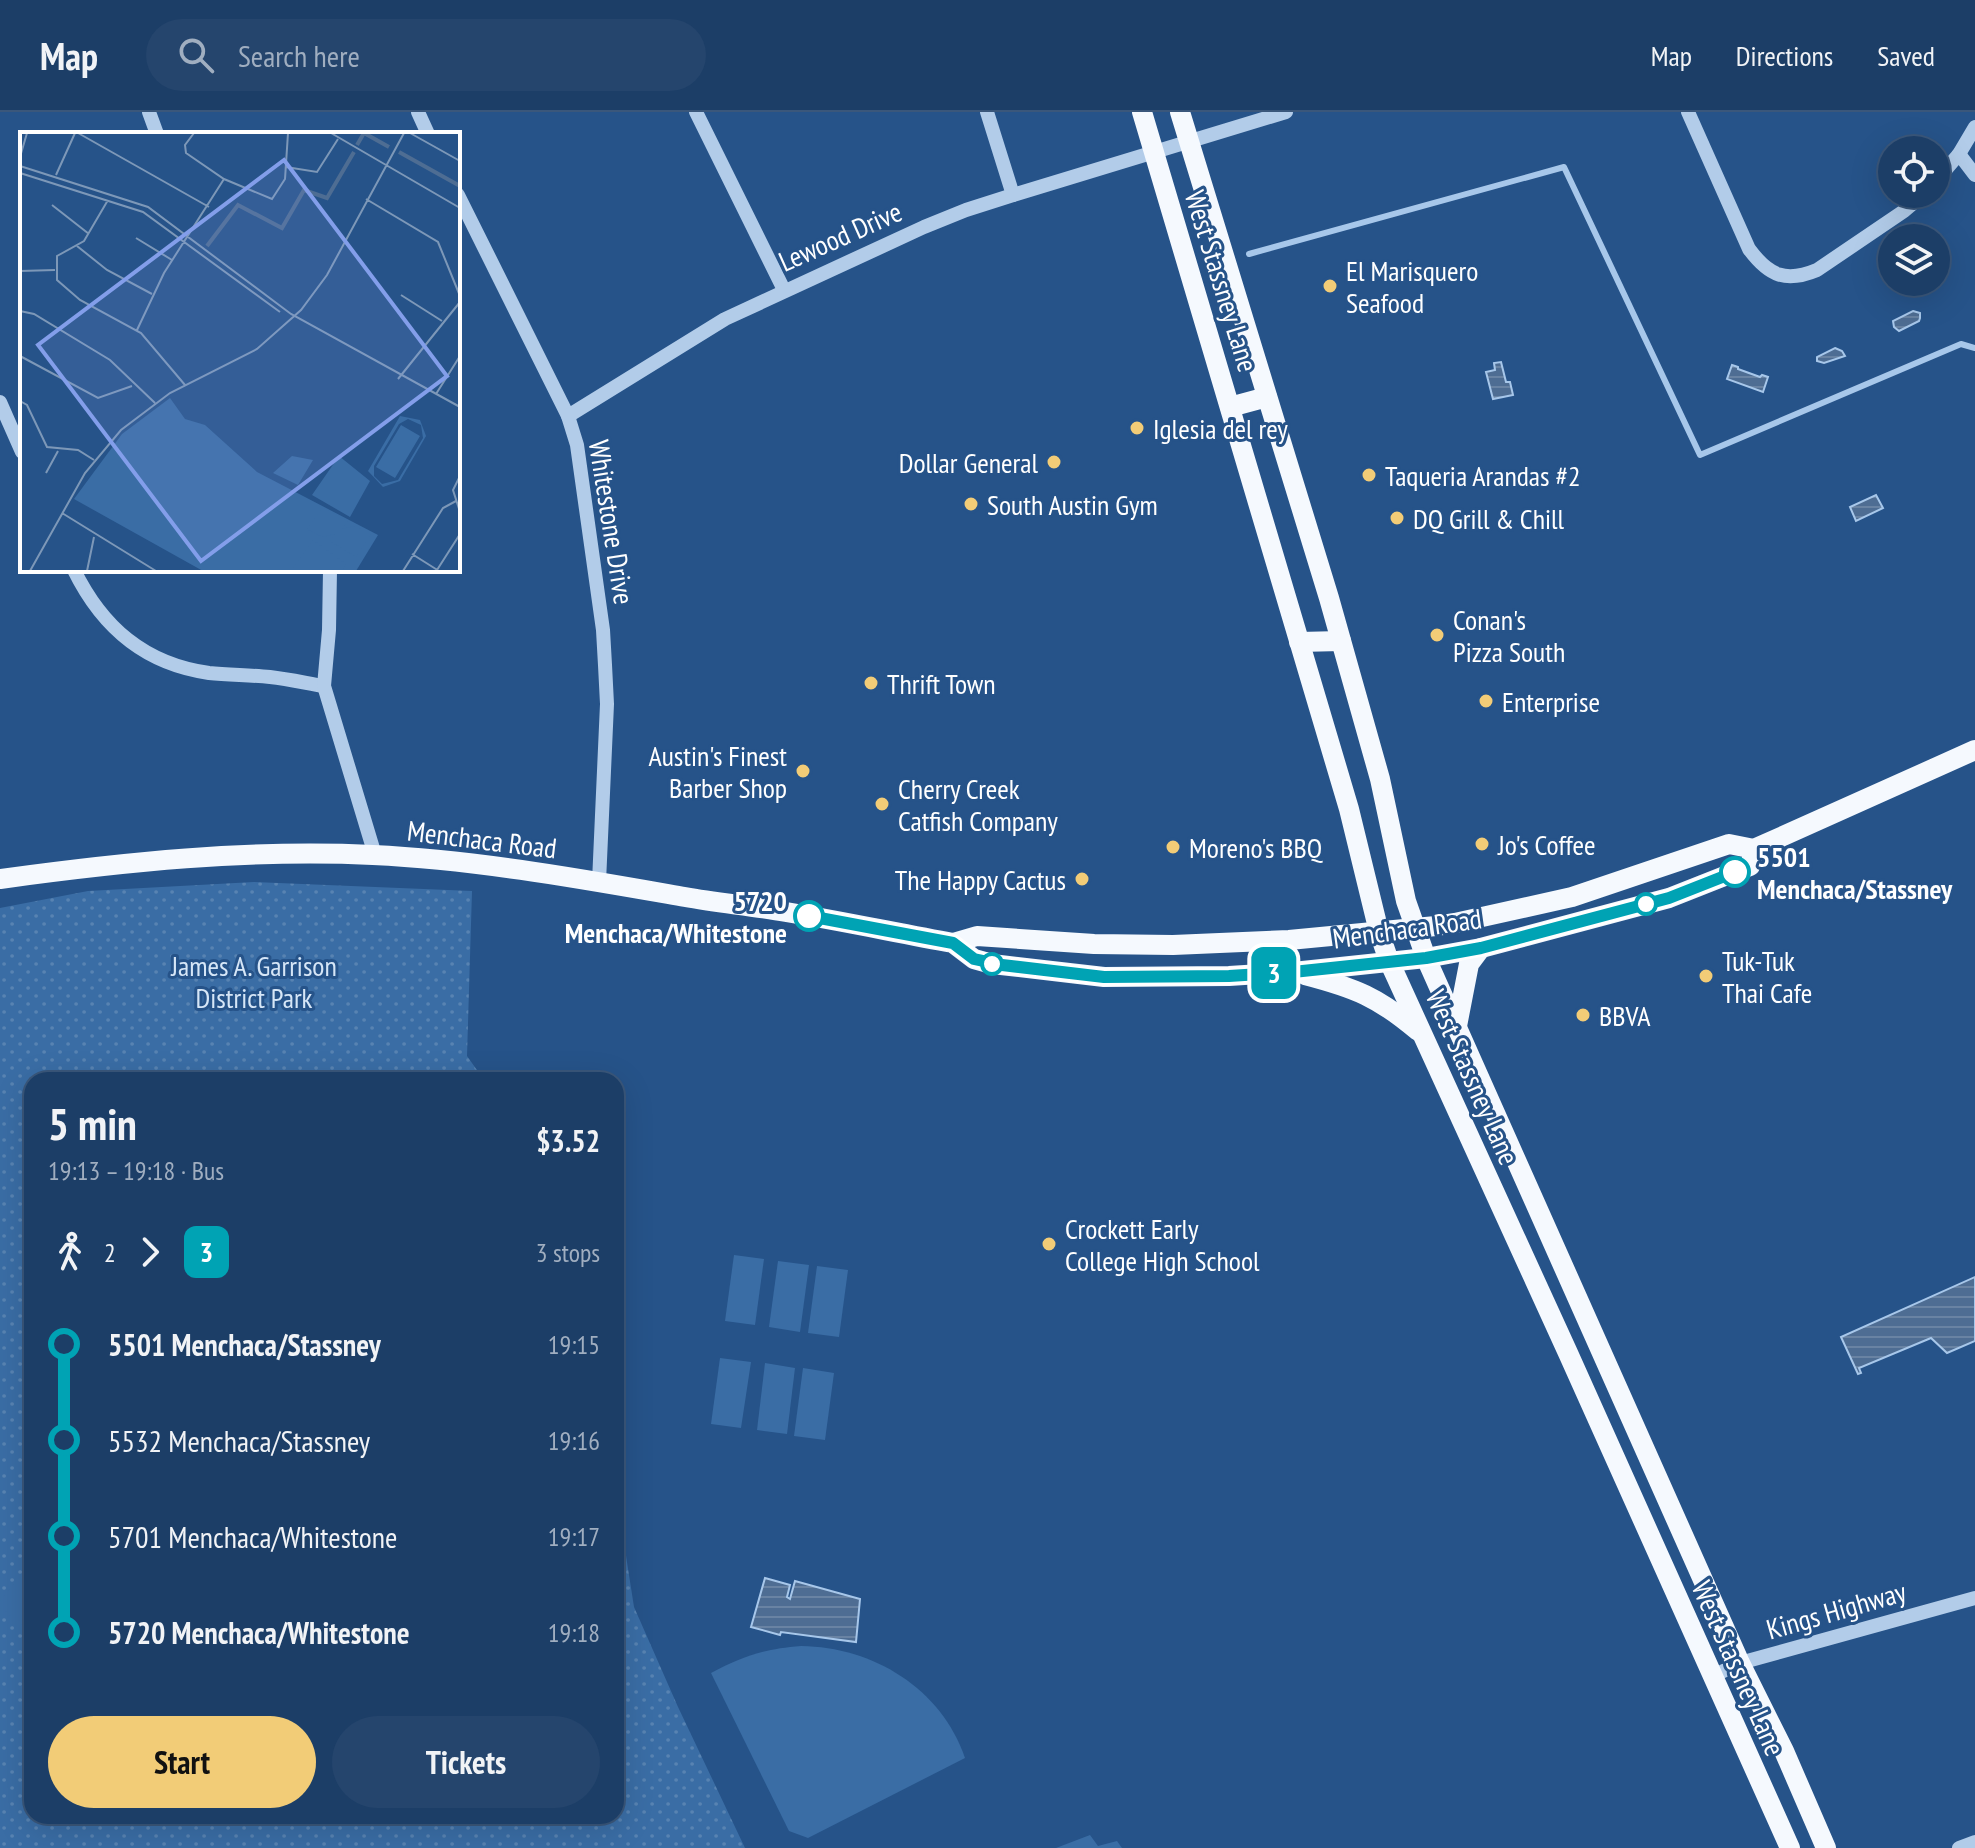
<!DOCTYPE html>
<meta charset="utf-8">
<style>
:root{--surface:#1c3e67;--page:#25456d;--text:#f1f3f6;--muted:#a0aec0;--line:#3a577b;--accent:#f2cc77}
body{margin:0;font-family:"PT Sans Narrow",sans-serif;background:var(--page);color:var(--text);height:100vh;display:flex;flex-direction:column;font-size:30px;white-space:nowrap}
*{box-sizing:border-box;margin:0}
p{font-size:26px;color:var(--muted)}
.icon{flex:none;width:44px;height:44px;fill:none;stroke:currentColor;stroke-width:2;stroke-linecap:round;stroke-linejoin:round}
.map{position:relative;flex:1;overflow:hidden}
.details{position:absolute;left:24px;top:960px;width:600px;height:752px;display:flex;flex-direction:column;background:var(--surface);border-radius:24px;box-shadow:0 8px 32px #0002,0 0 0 2px var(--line)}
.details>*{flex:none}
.badge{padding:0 16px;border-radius:12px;font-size:28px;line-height:52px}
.fabs{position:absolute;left:1878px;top:24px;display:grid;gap:16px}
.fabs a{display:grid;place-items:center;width:72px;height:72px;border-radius:50%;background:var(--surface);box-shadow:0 8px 32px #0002,0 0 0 2px var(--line);font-size:40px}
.map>.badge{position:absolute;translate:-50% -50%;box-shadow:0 0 0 4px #fff}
.legs{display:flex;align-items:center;gap:12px;height:88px;padding:0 24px;font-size:26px}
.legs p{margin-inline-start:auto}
.head{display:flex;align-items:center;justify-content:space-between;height:136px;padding:0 24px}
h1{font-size:44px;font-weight:700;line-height:60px}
.button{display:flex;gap:16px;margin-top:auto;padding:16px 24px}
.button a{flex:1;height:92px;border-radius:48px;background:var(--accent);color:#111;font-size:32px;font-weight:700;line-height:92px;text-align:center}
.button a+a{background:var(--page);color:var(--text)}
ul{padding:0 24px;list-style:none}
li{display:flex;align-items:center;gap:28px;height:96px;font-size:30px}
li i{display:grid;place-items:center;width:12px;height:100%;margin:0 10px;background:currentColor}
li i::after{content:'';width:20px;height:20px;margin:-10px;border:6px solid;border-radius:50%;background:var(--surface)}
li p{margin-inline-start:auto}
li:first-child i{background:linear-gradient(#0000 50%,currentColor 0)}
li:last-child i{background:linear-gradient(currentColor 50%,#0000 0)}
header{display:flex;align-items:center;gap:48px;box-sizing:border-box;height:112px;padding:0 40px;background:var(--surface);border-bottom:2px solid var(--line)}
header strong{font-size:38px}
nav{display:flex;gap:44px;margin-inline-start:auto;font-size:28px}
.search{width:560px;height:72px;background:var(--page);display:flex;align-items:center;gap:20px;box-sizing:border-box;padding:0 28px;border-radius:44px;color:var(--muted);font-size:30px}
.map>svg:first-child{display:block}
.park{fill:url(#park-dots)}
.pitch{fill:#3a6da5}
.water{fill:url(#water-rules);stroke:#a7c7ea;stroke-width:2}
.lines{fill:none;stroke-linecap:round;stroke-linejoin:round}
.stream{stroke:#a7c7ea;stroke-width:6}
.minor{stroke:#b2cce9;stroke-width:14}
.major{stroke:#f5f9fe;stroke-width:20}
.line-1-casing{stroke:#fff;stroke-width:18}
.line-1{stroke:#00a3b4;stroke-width:12}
.poi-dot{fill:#f2cc77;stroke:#265389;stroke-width:3}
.stop-1-dot{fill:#fff;stroke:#00a3b4;stroke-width:4}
.labels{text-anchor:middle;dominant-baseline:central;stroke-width:6;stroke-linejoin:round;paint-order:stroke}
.street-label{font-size:28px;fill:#fff;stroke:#265389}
.poi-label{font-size:28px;fill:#fff;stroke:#265389;text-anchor:start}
.stop-label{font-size:28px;font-weight:bold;fill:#fff;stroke:#265389;text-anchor:start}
.park-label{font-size:28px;fill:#d6e6f7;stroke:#265389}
.inset-river{fill:none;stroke:#4e6d93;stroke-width:4}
.inset-road{fill:none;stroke:#7d98b8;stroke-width:2}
.view{fill:#839eea;fill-opacity:0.15;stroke:#839eea;stroke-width:4}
.inset-edge{fill:none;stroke:#fff;stroke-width:4}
</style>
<header>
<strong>Map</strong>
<div class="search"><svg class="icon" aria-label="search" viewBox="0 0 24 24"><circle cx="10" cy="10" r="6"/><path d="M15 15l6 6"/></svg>Search here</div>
<nav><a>Map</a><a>Directions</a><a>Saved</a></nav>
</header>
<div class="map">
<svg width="1975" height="1736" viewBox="0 0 1975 1736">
<defs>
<pattern id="park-dots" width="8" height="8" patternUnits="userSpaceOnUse" patternTransform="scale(2)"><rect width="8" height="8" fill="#3a6da5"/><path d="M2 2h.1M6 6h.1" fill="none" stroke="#5883b2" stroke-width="1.8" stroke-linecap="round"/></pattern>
<pattern id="water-rules" width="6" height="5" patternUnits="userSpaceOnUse" patternTransform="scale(2)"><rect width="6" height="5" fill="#4e6d93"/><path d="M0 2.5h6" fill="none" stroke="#6983a3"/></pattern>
</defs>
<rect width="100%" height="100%" fill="#265389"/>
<polygon class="park" points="254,770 472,779 467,944 484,968 32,968 32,1704 616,1704 616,1380 634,1495 678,1595 745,1736 0,1736 0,796 88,779"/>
<g class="pitch">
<polygon points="734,1143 764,1147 755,1213 725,1209"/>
<polygon points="778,1149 809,1153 800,1220 769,1215"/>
<polygon points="817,1154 848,1158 839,1225 808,1221"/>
<polygon points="720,1246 751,1250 741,1316 711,1312"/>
<polygon points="765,1251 795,1256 787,1322 757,1318"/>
<polygon points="803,1256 834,1261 825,1328 794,1324"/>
<polygon points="32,1450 32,1521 0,1495 0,1489"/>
<path d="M801 1534C873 1535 941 1576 965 1646L808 1726 789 1719 711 1561C743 1544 764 1537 801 1534Z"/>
<polygon points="1090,1723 1098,1734 1117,1729 1122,1736 1056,1736"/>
</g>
<g class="water">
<polygon points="1913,199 1920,201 1920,206 1919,209 1899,219 1894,215 1893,209"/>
<polygon points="1835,236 1842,239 1845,244 1824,251 1817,249 1817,245"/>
<polygon points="1501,250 1506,270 1510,270 1513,283 1493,287 1486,260 1495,258 1494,251"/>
<polygon points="1732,253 1738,255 1738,257 1760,265 1762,263 1768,265 1763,280 1727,267"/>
<polygon points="1876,383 1883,396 1856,409 1850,395"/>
<polygon points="1975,1165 1975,1229 1947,1241 1931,1226 1859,1256 1861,1261 1858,1262 1841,1225"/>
<polygon points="765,1466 790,1473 787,1485 790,1487 795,1469 860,1487 856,1530 781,1520 780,1523 751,1515"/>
</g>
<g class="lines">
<polyline class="stream" points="1249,142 1564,55 1700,343 1961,232 1975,236"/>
<g class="minor">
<polyline points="149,0 157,22"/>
<polyline points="418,0 428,22"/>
<polyline points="696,0 784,178"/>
<polyline points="987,0 1013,83"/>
<path d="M1688 0 1749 137C1769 164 1786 171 1817 158L1904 99 1924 82"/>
<polyline points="1959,42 1975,63"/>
<polyline points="1936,69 1959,42 1975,15"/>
<polyline points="458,83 568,304 577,333 603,518 605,553 607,592 599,770"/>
<polyline points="0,290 22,340"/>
<polyline points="568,304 725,207 924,115 966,98 1013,83 1286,0"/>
<path d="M74 458C102 515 144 552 209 561 229 563 250 563 270 565 288 567 306 571 324 574"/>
<polyline points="330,458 329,518 324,574 375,743"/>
<polyline points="1713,1564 1740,1551 1975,1486"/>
<polyline points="1959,1736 1975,1730"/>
</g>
<g class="major">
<polyline points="1142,0 1349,697 1379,820 1389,849 1568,1241 1790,1736"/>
<polyline points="1180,0 1329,486 1380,667 1406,789 1426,846 1740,1551 1784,1639 1826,1736"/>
<polyline points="1230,295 1267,285"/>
<polyline points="1299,530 1341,529"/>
<path d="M0 767C124 750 248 737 373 743 478 748 582 767 685 785 718 791 753 794 786 800 842 809 897 821 953 831L974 847 992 852 1104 865 1229 864 1293 860 1426 846 1481 836 1669 786 1750 754 1754 737"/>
<polyline points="953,831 977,824 1094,832 1173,833 1289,828 1436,814 1455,811 1572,785 1729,732 1754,737 1975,638"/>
<path d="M1305 863C1355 876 1378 885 1418 919"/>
<polyline points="1457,914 1469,852 1481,836"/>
</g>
</g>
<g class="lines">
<g class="line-1-casing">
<polyline id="line-1" points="809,804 953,831 974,847 1002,853 1104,865 1229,864 1293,860 1426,846 1481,836 1669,786 1735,760"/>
</g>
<use href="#line-1" class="line-1"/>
</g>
<g class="poi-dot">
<circle cx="1330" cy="174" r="8"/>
<circle cx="1137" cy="316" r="8"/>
<circle cx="1054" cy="350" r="8"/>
<circle cx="1369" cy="363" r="8"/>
<circle cx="971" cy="392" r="8"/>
<circle cx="1397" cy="406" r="8"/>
<circle cx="1437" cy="523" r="8"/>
<circle cx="871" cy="571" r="8"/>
<circle cx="1486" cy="589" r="8"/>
<circle cx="803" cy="659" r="8"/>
<circle cx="882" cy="692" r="8"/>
<circle cx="1482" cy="732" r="8"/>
<circle cx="1173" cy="735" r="8"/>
<circle cx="1082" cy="767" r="8"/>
<circle cx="1706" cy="864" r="8"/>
<circle cx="1583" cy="903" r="8"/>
<circle cx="1049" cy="1132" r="8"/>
</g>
<g class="stop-1-dot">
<circle cx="1735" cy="760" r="14"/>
<circle cx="1646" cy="792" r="10"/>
<circle cx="809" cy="804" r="14"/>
<circle cx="992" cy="852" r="10"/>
</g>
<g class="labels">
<g class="street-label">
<text transform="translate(840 124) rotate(-24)">Lewood Drive</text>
<text transform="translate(1222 169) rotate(73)">West Stassney Lane</text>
<text transform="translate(612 410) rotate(81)">Whitestone Drive</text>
<text transform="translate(482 727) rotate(7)">Menchaca Road</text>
<text transform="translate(1407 816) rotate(-8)">Menchaca Road</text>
<text transform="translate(1473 965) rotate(66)">West Stassney Lane</text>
<text transform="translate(1836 1498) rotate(-16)">Kings Highway</text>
<text transform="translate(1739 1556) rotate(66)">West Stassney Lane</text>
</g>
<g class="poi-label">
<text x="1346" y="158">El Marisquero<tspan x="1346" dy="32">Seafood</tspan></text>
<text x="1153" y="316">Iglesia del rey</text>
<text x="1038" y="350" text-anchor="end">Dollar General</text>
<text x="1385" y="363">Taqueria Arandas #2</text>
<text x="987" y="392">South Austin Gym</text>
<text x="1413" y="406">DQ Grill &amp; Chill</text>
<text x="1453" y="507">Conan's<tspan x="1453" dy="32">Pizza South</tspan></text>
<text x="887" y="571">Thrift Town</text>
<text x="1502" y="589">Enterprise</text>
<text x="787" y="643" text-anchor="end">Austin's Finest<tspan x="787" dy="32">Barber Shop</tspan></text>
<text x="898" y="676">Cherry Creek<tspan x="898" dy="32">Catfish Company</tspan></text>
<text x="1498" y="732">Jo's Coffee</text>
<text x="1189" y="735">Moreno's BBQ</text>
<text x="1066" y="767" text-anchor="end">The Happy Cactus</text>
<text x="1722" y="848">Tuk-Tuk<tspan x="1722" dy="32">Thai Cafe</tspan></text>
<text x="1599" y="903">BBVA</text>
<text x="1065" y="1116">Crockett Early<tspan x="1065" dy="32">College High School</tspan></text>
</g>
<g class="stop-label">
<text x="1757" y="744">5501<tspan x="1757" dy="32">Menchaca/Stassney</tspan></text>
<text x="787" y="788" text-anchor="end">5720<tspan x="787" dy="32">Menchaca/Whitestone</tspan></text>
</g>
<g class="park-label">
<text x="254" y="853">James A. Garrison<tspan x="254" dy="32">District Park</tspan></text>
</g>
</g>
<g transform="translate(20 20)">
<rect width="440" height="440" fill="#265389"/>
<path d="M150 266 165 287 185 293 237 340 358 403 336 439H183L54 367 102 302Z" fill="#3a6da5"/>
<path d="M380 284 400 288 406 304 380 349 363 355 348 339ZM388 287 401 293 403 306 378 348 362 352 354 344V334L379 292ZM381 293 400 304 375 346 356 335ZM272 324 293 328 278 353 253 341ZM319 324 350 349 330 385 292 363ZM303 375 328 389 322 397 335 394 351 402 336 425 310 409 315 402 302 405 287 397ZM293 408 326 432 322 439H271Z" fill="#3a6da5" fill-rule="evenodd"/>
<path class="inset-river" d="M337 13 344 1 369 15M379 20 440 54M187 114 218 73 262 96 284 58 307 66 334 20"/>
<path class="inset-road" d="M58 1 189 75M174 1 165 13 166 21 204 47 252 67 265 47 268 1M311 1 440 76M390 1 440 29M0 25 7 1M0 34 128 75 271 182 440 275M266 35 297 40 318 7M0 41 123 80 260 180M36 43 55 1M346 67 418 110 440 164M88 68 64 109 37 124V148L60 168 121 201 165 253M32 73 69 102M116 106 152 128M57 114 87 138 132 162M0 139 35 138M381 163 422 189M0 179 14 182 90 228 135 271M117 198 144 141 204 47M0 224 78 266 112 254M378 247 440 170M416 262 440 224M0 269 7 273 27 315 58 318 74 328M26 341 38 319M440 344 433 358 440 380M42 381 136 439M392 422 419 439M417 438 440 402M10 439 65 341 101 298 150 261 237 217 281 178 307 143 384 1M67 439 74 405M383 439 423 376 436 369"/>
<path class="view" d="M264 28 427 244 181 429 18 213Z"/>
<rect width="440" height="440" class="inset-edge"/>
</g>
</svg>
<div class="fabs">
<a><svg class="icon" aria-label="locate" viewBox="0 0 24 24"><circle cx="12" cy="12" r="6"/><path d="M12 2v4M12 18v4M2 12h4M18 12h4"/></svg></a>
<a><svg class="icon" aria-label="layers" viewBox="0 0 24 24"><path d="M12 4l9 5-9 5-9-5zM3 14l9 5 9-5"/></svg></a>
</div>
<b class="badge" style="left:1274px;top:861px;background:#00a3b4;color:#fff">3</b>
<section class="details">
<div class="head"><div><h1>5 min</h1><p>19:13 – 19:18 · Bus</p></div><b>$3.52</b></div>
<div class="legs"><svg class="icon" aria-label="walk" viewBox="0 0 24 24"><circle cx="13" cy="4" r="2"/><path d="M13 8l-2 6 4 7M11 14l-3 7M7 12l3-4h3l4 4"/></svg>2<svg class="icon" aria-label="forward" viewBox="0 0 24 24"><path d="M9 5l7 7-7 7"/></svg><b class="badge" style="background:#00a3b4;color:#fff">3</b><p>3 stops</p></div>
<ul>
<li><i style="color:#00a3b4"></i><b>5501 Menchaca/Stassney</b><p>19:15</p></li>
<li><i style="color:#00a3b4"></i><span>5532 Menchaca/Stassney</span><p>19:16</p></li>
<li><i style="color:#00a3b4"></i><span>5701 Menchaca/Whitestone</span><p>19:17</p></li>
<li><i style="color:#00a3b4"></i><b>5720 Menchaca/Whitestone</b><p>19:18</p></li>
</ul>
<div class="button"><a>Start</a><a>Tickets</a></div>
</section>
</div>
